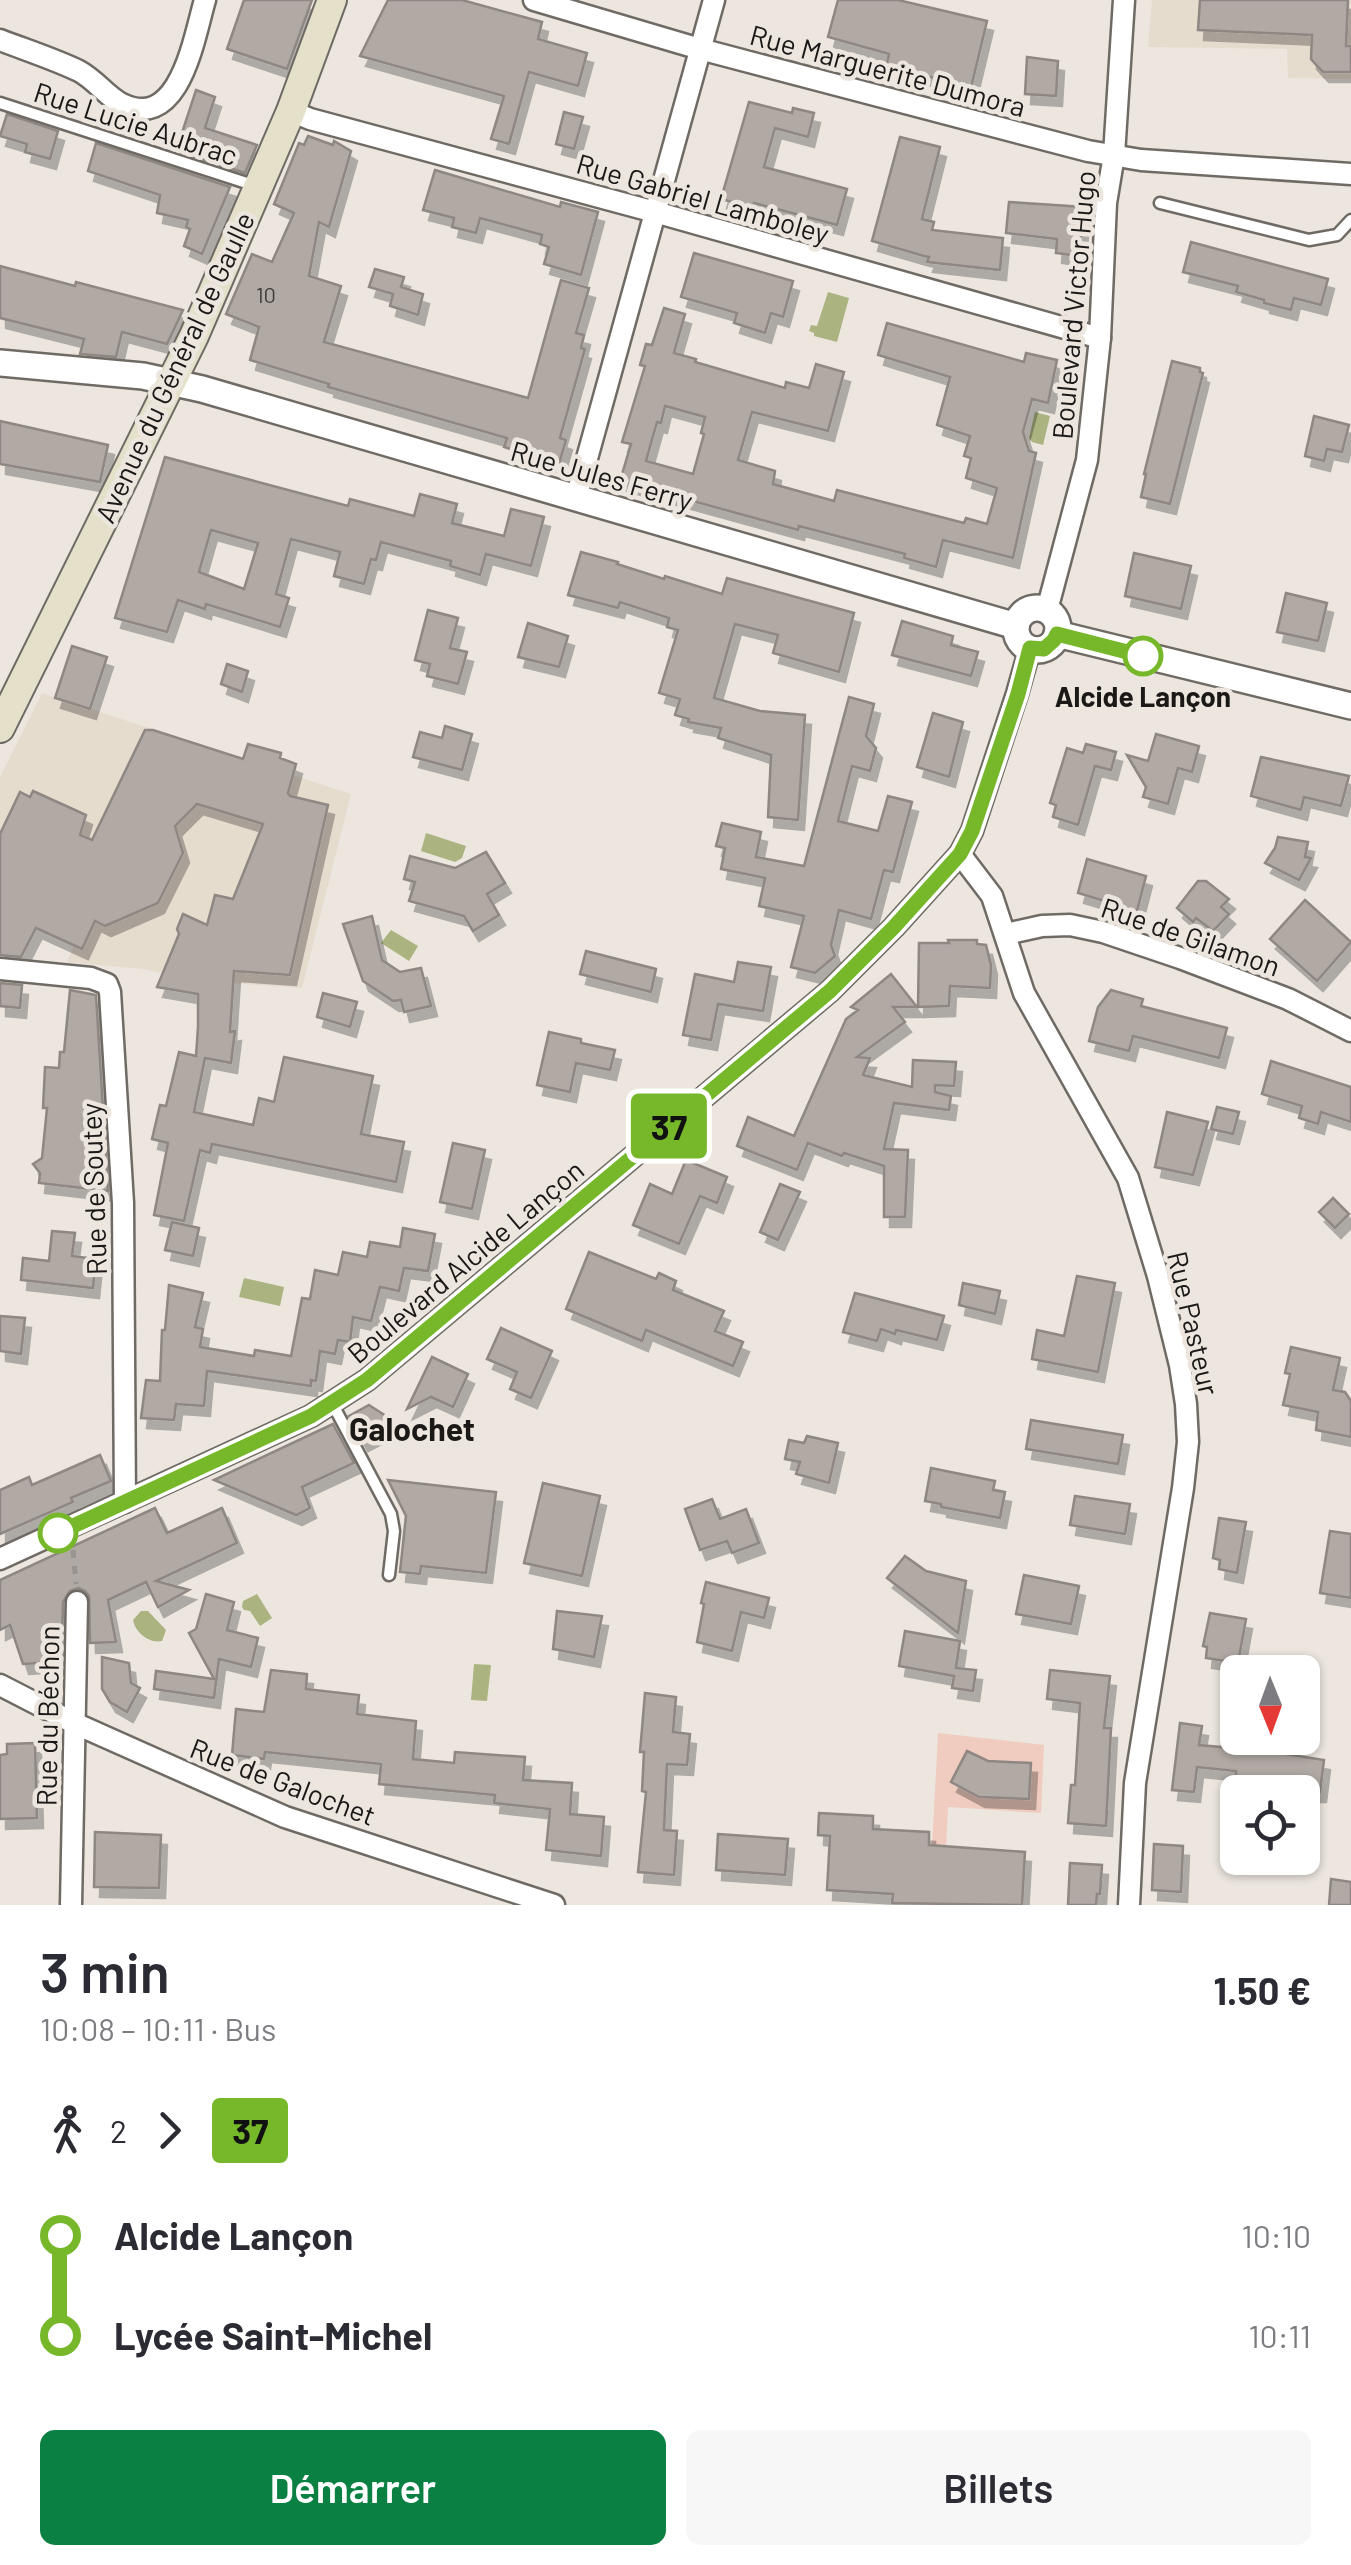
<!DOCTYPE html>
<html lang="fr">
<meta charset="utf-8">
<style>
:root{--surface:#fff;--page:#f7f7f7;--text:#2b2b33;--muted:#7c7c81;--accent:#0b8043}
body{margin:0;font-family:Barlow,sans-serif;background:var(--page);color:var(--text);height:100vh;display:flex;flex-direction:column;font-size:38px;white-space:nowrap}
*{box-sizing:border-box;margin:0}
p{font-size:32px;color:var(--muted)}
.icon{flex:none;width:55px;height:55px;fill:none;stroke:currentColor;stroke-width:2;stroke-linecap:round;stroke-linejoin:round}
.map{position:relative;height:1905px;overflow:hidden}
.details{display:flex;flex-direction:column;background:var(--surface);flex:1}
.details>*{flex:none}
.badge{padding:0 20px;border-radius:8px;font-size:35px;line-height:65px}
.needle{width:65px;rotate:179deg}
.buttons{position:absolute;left:1220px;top:1655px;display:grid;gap:20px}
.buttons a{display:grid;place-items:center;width:100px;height:100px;border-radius:15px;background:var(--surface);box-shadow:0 2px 8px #0004;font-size:50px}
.map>.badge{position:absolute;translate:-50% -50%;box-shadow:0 0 0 5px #fff}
.legs{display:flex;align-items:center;gap:15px;height:110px;padding:0 40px;font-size:32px}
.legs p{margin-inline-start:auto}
.summary{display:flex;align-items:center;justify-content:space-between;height:170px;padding:0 40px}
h1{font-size:55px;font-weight:600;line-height:75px}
.cta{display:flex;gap:20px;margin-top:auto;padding:20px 40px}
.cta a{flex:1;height:115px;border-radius:15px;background:var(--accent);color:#fff;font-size:40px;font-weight:600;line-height:115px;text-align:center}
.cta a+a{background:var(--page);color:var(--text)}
ul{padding:0 40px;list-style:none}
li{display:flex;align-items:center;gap:35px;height:100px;font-size:38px}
li i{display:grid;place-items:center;width:15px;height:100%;margin:0 12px;background:currentColor}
li i::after{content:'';width:25px;height:25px;margin:-12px;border:8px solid;border-radius:50%;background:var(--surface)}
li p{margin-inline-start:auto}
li:first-child i{background:linear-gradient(#0000 50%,currentColor 0)}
li:last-child i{background:linear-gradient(currentColor 50%,#0000 0)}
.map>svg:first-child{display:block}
.built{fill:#e6dcce}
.green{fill:#f0cbc0}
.water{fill:#abb480}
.building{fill:#b1a9a4;stroke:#8e8782;stroke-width:2.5;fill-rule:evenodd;filter:url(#shadow)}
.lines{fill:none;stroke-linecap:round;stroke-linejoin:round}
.service-casing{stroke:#6f6a64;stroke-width:15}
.minor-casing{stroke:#6f6a64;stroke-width:25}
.tertiary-casing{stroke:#6f6a64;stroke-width:30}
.secondary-casing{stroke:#6f6a64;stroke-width:32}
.path{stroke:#98948f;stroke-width:5;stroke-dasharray:8 8;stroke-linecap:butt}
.service{stroke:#fff;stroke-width:10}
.minor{stroke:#fff;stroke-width:20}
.tertiary{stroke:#fff;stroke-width:25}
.secondary{stroke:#e5e0ca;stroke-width:28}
.line-1-casing{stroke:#fff;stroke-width:22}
.line-1{stroke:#76b82a;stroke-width:15}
.stop-1-dot{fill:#fff;stroke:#76b82a;stroke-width:5}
.labels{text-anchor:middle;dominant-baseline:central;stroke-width:9;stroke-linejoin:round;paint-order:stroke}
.number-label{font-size:22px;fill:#403d3a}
.street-label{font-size:28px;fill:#1b1917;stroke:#ece6df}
.stop-label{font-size:28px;font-weight:bold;fill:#1b1917;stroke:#ece6df}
.quarter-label{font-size:32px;font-weight:bold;fill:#1b1917;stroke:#ece6df}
</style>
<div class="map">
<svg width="1351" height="1905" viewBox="0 0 1351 1905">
<defs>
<filter id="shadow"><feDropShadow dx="6" dy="10" stdDeviation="0" flood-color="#0004"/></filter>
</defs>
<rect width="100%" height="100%" fill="#ece6df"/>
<g class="built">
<polygon points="1152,0 1351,0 1351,79 1288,78 1287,49 1148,47"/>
<polygon points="42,693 351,794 302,988 202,981 142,969 67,962 74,945 0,911 0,777"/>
</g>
<polygon class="green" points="938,1733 1044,1745 1041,1813 948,1807 943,1905 929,1905"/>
<g class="water">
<polygon points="828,292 849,298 837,342 814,336 814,333 809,331 811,325 817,326"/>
<polygon points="1035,412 1050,416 1043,445 1032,442 1029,438"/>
<polygon points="426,833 466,846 462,858 455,862 421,851"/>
<polygon points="391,930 418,946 409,961 381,943"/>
<polygon points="244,1278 284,1287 280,1306 239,1297"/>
<polygon points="257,1594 272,1618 260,1626 250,1611 244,1610 242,1607 243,1601"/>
<path d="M141 1611H148L166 1630 162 1641C149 1644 135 1632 133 1620Z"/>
<polygon points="474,1664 491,1665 487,1701 471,1700"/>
</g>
<g class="building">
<polygon points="244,0 312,0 287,69 227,49"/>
<polygon points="388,0 462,0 542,22 538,39 587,53 578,86 529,72 509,144 491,139 504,96 360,56"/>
<polygon points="838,0 898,0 987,21 970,92 938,84 939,79 886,67 889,54 828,37"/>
<polygon points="1200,0 1348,0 1346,46 1351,46 1351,72 1323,72 1318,67 1311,59 1312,35 1198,30"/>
<polygon points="1027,57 1058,61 1056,96 1025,94"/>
<polygon points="196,90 215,97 205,128 257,145 245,173 176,151"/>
<polygon points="749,102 792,113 793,108 814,113 808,137 775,128 764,167 847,189 837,225 754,203 753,208 721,199"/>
<polygon points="564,112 583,117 574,149 556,144"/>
<polygon points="7,114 58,131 50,159 25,152 27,144 0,136"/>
<polygon points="308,136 333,145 334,141 351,151 329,227 319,222 309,276 341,286 324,342 528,398 561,280 589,288 576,333 584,335 581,348 585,349 560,438 566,440 559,464 504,447 507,438 328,387 329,384 250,360 259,327 226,314 252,254 272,262 294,213 274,204 299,143 304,145"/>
<polygon points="900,137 940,147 922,219 934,222 932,230 1003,238 1000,270 927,262 929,257 924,256 872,241"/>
<polygon points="96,143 230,187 202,254 184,246 190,229 186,227 188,220 157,213 160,195 88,171"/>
<polygon points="435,170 560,207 561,202 598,212 581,275 544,264 549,247 540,244 542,235 480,218 476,233 452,227 454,218 423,210"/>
<polygon points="1009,202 1084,207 1079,256 1056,253 1057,239 1006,233"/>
<polygon points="1191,242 1328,279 1321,305 1294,298 1291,310 1264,303 1264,300 1236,292 1238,286 1183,272"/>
<polygon points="694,253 793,281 783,317 771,313 765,333 734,323 737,313 681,297"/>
<polygon points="0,266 75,286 76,282 183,310 167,344 122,332 116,357 80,354 84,339 0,318"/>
<polygon points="375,269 404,277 401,287 423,294 418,315 390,306 393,294 369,287"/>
<path d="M664 308 685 314 674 353 696 359 695 362 785 388 786 382 809 388 816 364 844 372 828 431 752 412 738 460 775 471 773 484 834 501 837 490 964 523 966 518 987 524 997 488 966 478 971 458 964 456 970 436 937 425 950 377 878 355 887 323 1024 362 1026 353 1057 360 1048 403 1032 399 1023 432 1029 451 1036 453 1013 558 943 540 936 567 904 558 905 554 799 526 798 530 620 481 631 444 622 442 645 366 640 365 646 344 652 345ZM665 406 705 417 701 433 704 434 693 474 646 461 657 422 661 423Z"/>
<polygon points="1172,361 1200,368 1200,372 1203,373 1170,504 1141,497 1146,474 1144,474"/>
<polygon points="1314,416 1349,425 1342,452 1327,449 1324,461 1305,456"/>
<polygon points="0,421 108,445 100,482 0,464"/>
<path d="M165 457 348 506 350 499 414 516 420 494 457 504 452 523 504 536 511 509 544 517 531 566 486 554 480 575 450 566 451 561 381 542 376 560 371 559 364 584 334 576 340 552 291 539 276 594 289 598 280 627 206 604 205 609 178 600 167 632 115 618ZM211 530 258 543 244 589 199 572Z"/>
<polygon points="581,552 618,562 617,564 664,579 665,576 722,594 727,578 854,613 839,672 773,653 778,635 735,624 714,698 760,711 805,715 798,820 768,817 771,755 718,738 721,728 688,722 689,719 675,715 680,699 659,693 678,630 667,627 669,618 620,602 618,608 568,595"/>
<polygon points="1134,553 1191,566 1181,609 1125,596"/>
<polygon points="1286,593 1327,603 1318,641 1277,632"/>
<polygon points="428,610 458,618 450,648 467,652 458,684 427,676 430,664 415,660"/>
<polygon points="902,621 953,636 951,645 978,652 971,676 892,655"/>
<polygon points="528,623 568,636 559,667 518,657"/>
<polygon points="72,646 107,657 90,709 55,698"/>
<polygon points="227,664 248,671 242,692 221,684"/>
<polygon points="849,697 874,704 866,736 876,748 870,771 852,766 838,821 878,831 888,796 912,802 893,872 884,870 871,919 839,910 831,945 835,956 815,973 791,967 804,916 759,906 765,878 721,869 725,848 716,846 722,823 761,832 756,857 804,866"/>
<polygon points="933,713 963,722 949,777 917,767"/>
<polygon points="445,726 472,734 462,770 413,757 420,732 442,738"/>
<polygon points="145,730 153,730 243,759 248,744 281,753 280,758 296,764 288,793 290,796 328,805 290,975 234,971 230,1032 235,1031 231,1063 205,1058 194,1112 253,1125 259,1098 274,1102 284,1057 373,1076 361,1134 404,1142 396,1182 212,1144 210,1153 200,1150 184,1221 154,1215 168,1143 152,1139 160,1105 166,1106 179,1052 196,1056 198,1027 198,994 157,987 179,934 177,929 183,914 207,925 215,895 233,899 263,824 197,804 175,826 183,853 158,903 105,926 95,921 82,949 36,928 21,957 0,955 0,834 20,792 30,797 33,791 86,815 80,835 92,840"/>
<polygon points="1156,734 1199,746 1192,772 1178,768 1168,804 1143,797 1146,787 1127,755 1148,761"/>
<polygon points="1086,744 1116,752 1111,770 1095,766 1078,825 1053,817 1056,805 1050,803 1067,748 1083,753"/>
<polygon points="1261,757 1349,776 1341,806 1304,797 1301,810 1251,796"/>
<polygon points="1278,837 1308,842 1305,857 1311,858 1299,880 1265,863 1275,848"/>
<polygon points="486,852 505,883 487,894 499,915 473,931 464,916 409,901 415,882 404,879 410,856 455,868"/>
<polygon points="1087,859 1146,876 1137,911 1078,893"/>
<polygon points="1198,881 1206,881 1229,899 1221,907 1229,914 1213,931 1196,918 1193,922 1177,908"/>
<polygon points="1305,900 1351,942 1317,981 1270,939"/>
<polygon points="372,916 382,960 400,972 421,968 431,1006 404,1012 401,1000 393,1001 363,981 343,924"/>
<polygon points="948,940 977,940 977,944 986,945 991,965 990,988 950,986 949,1006 918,1007 919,943 949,943"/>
<polygon points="586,951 656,969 651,992 580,974"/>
<polygon points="738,962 771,967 763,1011 718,1004 711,1040 683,1035 695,974 734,982"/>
<polygon points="891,974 917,1007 893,1007 905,1022 857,1057 870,1058 863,1075 912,1087 913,1060 956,1062 954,1086 935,1085 935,1092 951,1096 949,1110 894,1103 884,1149 908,1150 905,1217 884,1217 884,1166 844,1153 842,1156 808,1143 797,1170 737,1146 748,1117 794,1136 846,1019 858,1010 851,1007"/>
<polygon points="0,983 22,985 20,1008 0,1006"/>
<polygon points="70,990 96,995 108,1191 39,1183 40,1173 33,1164 42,1158 47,1108 43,1108 45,1067 59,1068 60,1052 64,1052"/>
<polygon points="1111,990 1143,999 1141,1006 1227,1028 1219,1058 1133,1036 1129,1051 1089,1041 1098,1007"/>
<polygon points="323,993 357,1002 350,1027 317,1017"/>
<polygon points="549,1032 581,1039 581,1043 615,1050 610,1070 576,1063 570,1092 537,1085"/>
<polygon points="1271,1061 1351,1087 1351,1122 1321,1112 1318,1124 1299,1118 1302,1106 1262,1094"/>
<polygon points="1217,1107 1239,1112 1233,1134 1211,1129"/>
<polygon points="1167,1112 1208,1122 1193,1175 1155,1167"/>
<polygon points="453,1143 485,1150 472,1209 440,1202"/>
<polygon points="686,1160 727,1177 717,1203 700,1196 679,1244 633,1225 650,1184 672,1194"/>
<polygon points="780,1184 800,1192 778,1240 760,1232"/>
<polygon points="1333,1198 1349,1214 1335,1228 1319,1212"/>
<polygon points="172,1222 199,1228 193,1256 165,1250"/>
<polygon points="403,1228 435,1234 428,1271 404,1268 399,1291 380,1287 371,1321 353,1317 350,1342 338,1340 335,1354 320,1351 316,1381 311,1380 311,1386 207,1371 204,1406 176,1404 174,1420 141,1418 146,1380 160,1381 162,1330 165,1330 169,1285 203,1293 195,1327 203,1329 200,1347 254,1356 255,1350 291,1356 302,1298 310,1299 315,1270 338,1275 343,1252 367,1257 370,1242 400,1247"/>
<polygon points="52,1231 75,1233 72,1256 96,1259 93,1288 21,1280 23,1258 49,1261"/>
<polygon points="589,1252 656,1279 659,1273 676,1281 673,1290 724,1311 715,1331 743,1342 733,1366 646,1330 642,1341 566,1309"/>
<polygon points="1077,1276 1115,1283 1098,1372 1032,1359 1037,1330 1064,1336"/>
<polygon points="963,1283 1000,1291 995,1314 959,1305"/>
<polygon points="855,1293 944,1316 937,1340 896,1330 895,1334 881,1329 877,1341 843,1332"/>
<polygon points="0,1316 25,1318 21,1354 0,1351"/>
<polygon points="501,1328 552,1351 531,1398 510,1389 517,1372 487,1359"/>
<polygon points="1291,1347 1340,1358 1333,1390 1345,1392 1351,1401 1351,1437 1316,1430 1318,1412 1283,1405 1290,1374 1285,1373"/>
<polygon points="432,1357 468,1374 453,1407 431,1397 407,1409"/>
<polygon points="369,1405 389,1418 378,1424 382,1431 362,1441 349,1416"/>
<polygon points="1031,1420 1123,1435 1118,1464 1026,1449"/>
<polygon points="333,1424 354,1463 302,1487 310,1508 296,1515 214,1480"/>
<polygon points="807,1436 838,1443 829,1483 796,1474 800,1462 785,1459 789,1440 804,1443"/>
<polygon points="100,1455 111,1481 71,1498 73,1502 0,1534 0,1490 29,1477 32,1485"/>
<polygon points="931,1468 995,1481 993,1490 1005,1492 1000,1518 941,1507 941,1504 925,1501"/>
<polygon points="388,1480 496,1492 486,1573 421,1566 420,1574 400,1572 406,1516"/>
<polygon points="543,1483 600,1496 582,1576 524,1563"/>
<polygon points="1075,1496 1130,1504 1125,1534 1070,1525"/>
<polygon points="712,1499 720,1519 746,1509 759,1543 732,1553 727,1541 700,1550 685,1509"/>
<polygon points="155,1508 167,1533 222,1508 237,1543 156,1581 189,1590 158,1607 146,1582 108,1600 116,1642 90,1643 89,1596 85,1591 78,1588 70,1591 63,1602 62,1645 54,1646 54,1662 23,1664 10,1625 0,1630 0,1580"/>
<polygon points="1219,1518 1246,1522 1237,1573 1219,1569 1220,1560 1213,1558"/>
<polygon points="1330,1531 1351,1534 1351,1598 1320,1593"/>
<polygon points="905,1556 926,1571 966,1581 958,1633 887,1578"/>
<polygon points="1024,1575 1079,1586 1071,1624 1016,1614"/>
<polygon points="706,1582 769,1598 764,1618 741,1612 732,1651 697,1642 704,1604 701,1603"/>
<polygon points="206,1594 234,1602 227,1630 258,1638 251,1667 219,1659 214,1698 154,1689 156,1671 214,1679 189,1633 196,1629"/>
<polygon points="557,1611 602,1616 594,1657 553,1649"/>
<polygon points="1210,1613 1246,1619 1238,1663 1206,1658 1207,1647 1203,1646"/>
<polygon points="905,1631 960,1641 956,1668 976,1670 973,1691 952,1688 954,1676 899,1666"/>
<polygon points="102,1657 129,1663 131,1683 140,1688 127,1712 110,1702 102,1689"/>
<polygon points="271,1670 307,1674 306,1689 359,1695 357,1714 416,1721 413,1759 454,1763 455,1752 525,1757 523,1780 572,1783 570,1814 604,1817 601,1856 546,1850 550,1809 494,1803 495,1795 379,1784 381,1764 265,1752 264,1759 232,1755 236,1709 264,1712"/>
<polygon points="1050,1670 1110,1676 1104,1728 1111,1728 1106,1826 1068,1823 1071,1785 1075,1785 1080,1703 1047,1699"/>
<polygon points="645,1693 676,1697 673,1732 690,1734 687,1765 667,1764 664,1830 677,1831 674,1875 638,1872 646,1792 642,1791 644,1752 640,1752"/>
<polygon points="1180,1723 1202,1726 1199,1745 1267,1751 1324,1760 1320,1792 1234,1792 1236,1771 1197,1767 1194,1792 1172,1790"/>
<polygon points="35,1743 37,1818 0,1819 0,1755 7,1754 7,1744"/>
<polygon points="967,1751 988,1761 1031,1763 1029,1799 979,1797 951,1782"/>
<polygon points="819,1813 873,1816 873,1829 929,1832 929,1845 1025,1852 1022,1905 892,1903 893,1894 827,1890 830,1836 818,1835"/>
<polygon points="95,1832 161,1835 159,1888 94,1887"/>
<polygon points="718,1834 788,1839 785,1875 716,1870"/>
<polygon points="1154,1844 1183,1846 1181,1892 1152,1890"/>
<polygon points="1070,1863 1102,1865 1100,1894 1097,1894 1096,1905 1068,1905"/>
<polygon points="1331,1879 1351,1882 1351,1905 1329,1905"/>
</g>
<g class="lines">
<g class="service-casing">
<g id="service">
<polyline points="0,103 256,186"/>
<polyline points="1160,203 1309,240 1337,235 1351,220"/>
<polyline points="332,1403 391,1514 394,1531 389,1575"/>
</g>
</g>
<g class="minor-casing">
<g id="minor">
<polyline points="534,0 700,49 1088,151 1141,160 1351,174"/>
<path d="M0 40C26 50 54 59 79 71 96 80 107 97 122 104 180 132 194 37 205 0"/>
<polyline points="291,111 310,119 655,212 1100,338"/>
<polyline points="576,498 714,0"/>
<polyline points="1047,610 1087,460 1100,338 1106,203 1114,155 1124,0"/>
<polyline points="960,854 992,896 1024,993 1128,1178 1158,1276 1180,1365 1186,1404 1188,1442 1183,1488 1135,1783 1129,1905"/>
<polyline points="1006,934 1042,926 1070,925 1103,932 1180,958 1288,999 1351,1031"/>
<polyline points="0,969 91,978 107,984 110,992 123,1203 125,1502"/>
<polyline points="0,1559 311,1416 367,1380 830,991 894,927 960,854 972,831 1017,694 1030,648"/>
<polyline points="0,1685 74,1723 285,1817 554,1905"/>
<polyline points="71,1905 77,1602"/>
</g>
</g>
<g class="tertiary-casing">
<g id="tertiary">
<polyline points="0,363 143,376 202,389 1016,626"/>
<circle cx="1037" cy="629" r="21"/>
<polyline points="1057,634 1351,706"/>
</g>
</g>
<g class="secondary-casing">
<polyline id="secondary" points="0,728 194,336 291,111 332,0"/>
</g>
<polyline class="path" points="73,1550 76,1584"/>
<use href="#service" class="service"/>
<use href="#minor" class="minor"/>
<use href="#tertiary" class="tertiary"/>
<use href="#secondary" class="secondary"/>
</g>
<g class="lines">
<g class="line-1-casing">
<polyline id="line-1" points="58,1533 311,1416 367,1380 830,991 894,927 960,854 972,831 1018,694 1030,648 1044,649 1054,640 1057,634 1143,656"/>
</g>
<use href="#line-1" class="line-1"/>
</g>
<g class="stop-1-dot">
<circle cx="1143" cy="656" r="18"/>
<circle cx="58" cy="1533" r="18"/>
</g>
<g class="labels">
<g class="number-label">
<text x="266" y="294">10</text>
</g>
<g class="street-label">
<text transform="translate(888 70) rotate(15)">Rue Marguerite Dumora</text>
<text transform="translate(136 123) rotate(18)">Rue Lucie Aubrac</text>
<text transform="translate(703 198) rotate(16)">Rue Gabriel Lamboley</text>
<text transform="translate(1073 305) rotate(-85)">Boulevard Victor Hugo</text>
<text transform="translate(174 367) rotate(-65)">Avenue du Général de Gaulle</text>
<text transform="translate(602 475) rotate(16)">Rue Jules Ferry</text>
<text transform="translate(1191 936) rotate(19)">Rue de Gilamon</text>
<text transform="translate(93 1189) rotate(-92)">Rue de Soutey</text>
<text transform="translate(465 1261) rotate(-40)">Boulevard Alcide Lançon</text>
<text transform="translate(1194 1323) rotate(77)">Rue Pasteur</text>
<text transform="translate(47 1716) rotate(-89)">Rue du Béchon</text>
<text transform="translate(283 1781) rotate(21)">Rue de Galochet</text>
</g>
<g class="stop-label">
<text x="1143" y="696">Alcide Lançon</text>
</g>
<g class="quarter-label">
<text x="412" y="1428">Galochet</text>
</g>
</g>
</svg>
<div class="buttons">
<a><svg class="needle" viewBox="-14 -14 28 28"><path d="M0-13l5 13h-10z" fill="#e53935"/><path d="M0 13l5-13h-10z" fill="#7c7c81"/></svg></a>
<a><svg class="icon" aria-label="locate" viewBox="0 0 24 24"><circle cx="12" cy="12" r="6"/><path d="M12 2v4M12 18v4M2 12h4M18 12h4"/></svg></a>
</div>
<b class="badge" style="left:669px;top:1126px;background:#76b82a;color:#111">37</b>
</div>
<section class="details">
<div class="summary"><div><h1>3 min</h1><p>10:08 – 10:11 · Bus</p></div><b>1.50 €</b></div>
<div class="legs"><svg class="icon" aria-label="walk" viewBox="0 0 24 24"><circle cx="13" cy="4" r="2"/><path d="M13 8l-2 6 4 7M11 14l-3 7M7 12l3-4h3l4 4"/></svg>2<svg class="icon" aria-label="forward" viewBox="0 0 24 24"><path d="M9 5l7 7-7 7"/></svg><b class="badge" style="background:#76b82a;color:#111">37</b></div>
<ul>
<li><i style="color:#76b82a"></i><b>Alcide Lançon</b><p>10:10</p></li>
<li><i style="color:#76b82a"></i><b>Lycée Saint-Michel</b><p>10:11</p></li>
</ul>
<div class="cta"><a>Démarrer</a><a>Billets</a></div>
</section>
